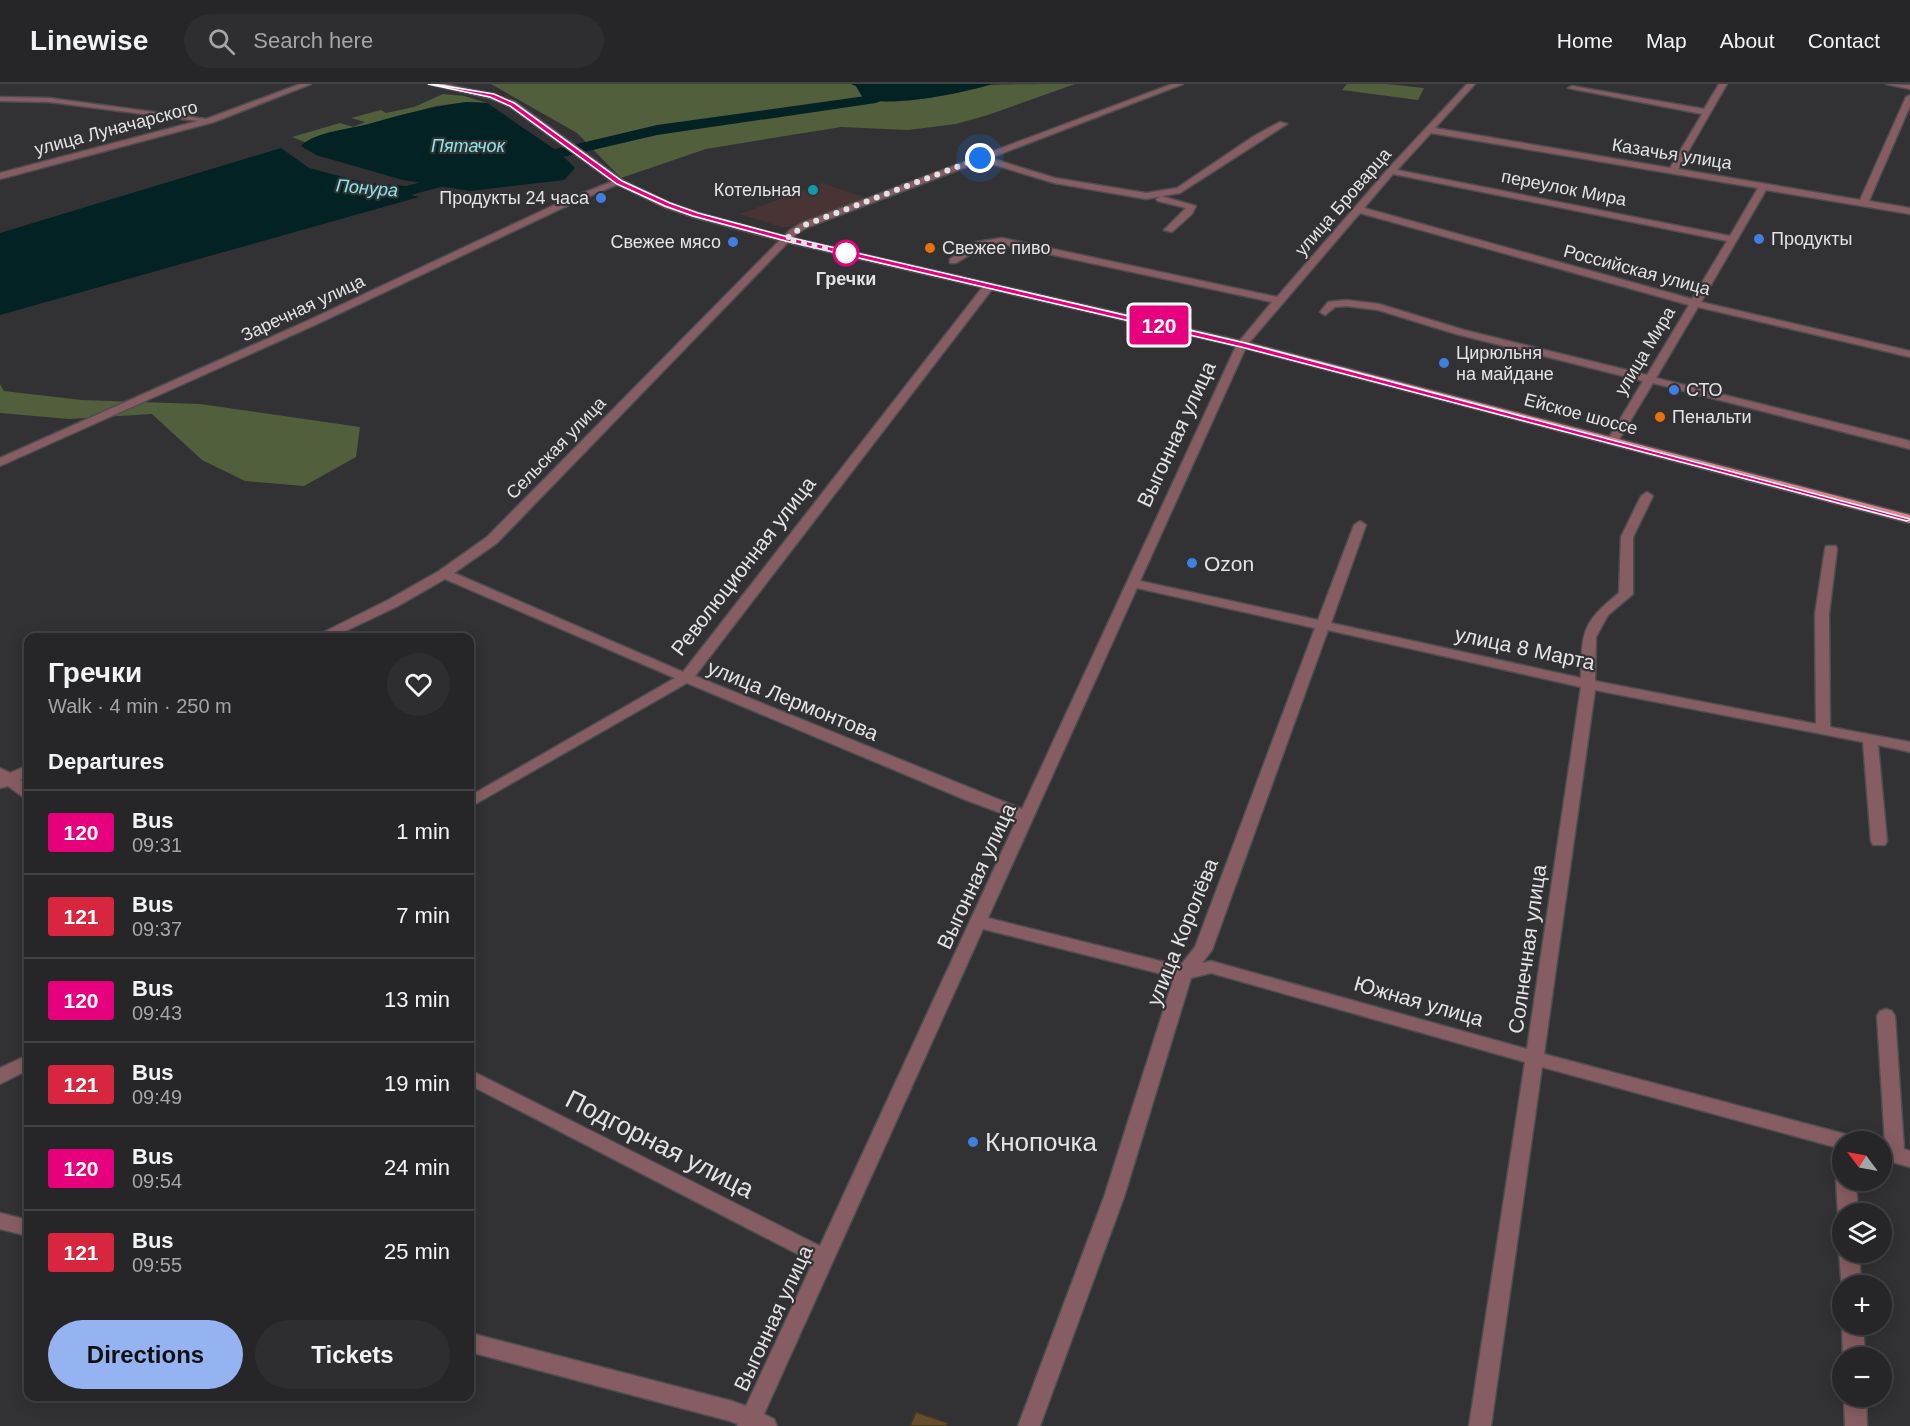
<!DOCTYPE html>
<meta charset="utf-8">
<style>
:root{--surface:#262628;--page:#2e2e30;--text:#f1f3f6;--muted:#a4a5a8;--line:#424345;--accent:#95b2f1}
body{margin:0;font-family:Helvetica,sans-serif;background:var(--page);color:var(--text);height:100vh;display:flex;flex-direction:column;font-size:22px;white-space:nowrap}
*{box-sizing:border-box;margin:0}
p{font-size:20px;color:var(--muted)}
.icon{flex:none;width:33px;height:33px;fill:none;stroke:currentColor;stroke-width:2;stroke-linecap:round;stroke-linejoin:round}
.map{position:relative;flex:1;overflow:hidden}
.side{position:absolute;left:24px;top:549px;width:450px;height:768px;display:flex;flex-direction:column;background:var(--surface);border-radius:12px;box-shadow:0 3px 15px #0003,0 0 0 2px var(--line)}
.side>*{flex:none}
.badge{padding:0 12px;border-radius:4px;font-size:21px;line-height:39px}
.needle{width:39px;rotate:302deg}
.tools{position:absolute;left:1832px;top:1047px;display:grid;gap:12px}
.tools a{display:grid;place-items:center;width:60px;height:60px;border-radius:50%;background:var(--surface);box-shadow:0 3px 15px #0003,0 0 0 2px var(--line);font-size:30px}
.you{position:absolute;width:30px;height:30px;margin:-15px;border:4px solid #fff;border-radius:50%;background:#1a73e8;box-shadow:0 0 0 9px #1a73e833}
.map>.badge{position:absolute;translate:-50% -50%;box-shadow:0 0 0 3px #fff}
h2{padding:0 24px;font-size:22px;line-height:54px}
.round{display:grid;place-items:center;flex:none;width:63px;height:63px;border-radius:32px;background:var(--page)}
.head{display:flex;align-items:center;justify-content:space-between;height:102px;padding:0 24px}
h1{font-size:28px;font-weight:700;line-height:45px}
.primary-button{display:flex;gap:12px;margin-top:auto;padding:12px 24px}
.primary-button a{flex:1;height:69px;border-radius:36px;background:var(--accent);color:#111;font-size:24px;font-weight:700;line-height:69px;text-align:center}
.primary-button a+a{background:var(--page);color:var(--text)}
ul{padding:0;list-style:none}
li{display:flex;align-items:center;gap:18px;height:84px;padding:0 24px;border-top:2px solid var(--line)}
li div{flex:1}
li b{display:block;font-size:22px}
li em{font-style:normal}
li .badge{min-width:66px;font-weight:700;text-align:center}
header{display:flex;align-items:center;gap:36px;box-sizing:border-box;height:84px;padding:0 30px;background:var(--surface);border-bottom:2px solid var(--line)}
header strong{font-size:28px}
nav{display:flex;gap:33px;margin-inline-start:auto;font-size:21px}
.search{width:420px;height:54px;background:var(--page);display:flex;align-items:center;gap:15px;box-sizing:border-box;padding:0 21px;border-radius:33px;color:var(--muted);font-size:22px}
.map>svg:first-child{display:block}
.education{fill:#483434}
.green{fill:#515f3c}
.water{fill:#032223}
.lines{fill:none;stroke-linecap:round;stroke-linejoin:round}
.river{fill:#032223;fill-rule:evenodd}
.building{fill:#654e2b;stroke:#47371e;stroke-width:1.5}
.minor-casing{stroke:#4e4e51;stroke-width:3}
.major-casing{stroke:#4e4e51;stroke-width:3}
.minor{fill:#865d62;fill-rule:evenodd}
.major{fill:#d78591;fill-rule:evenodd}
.line{fill:#e6007e;stroke:#fff;stroke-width:1.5}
.walk{stroke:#e3e3e5;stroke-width:6;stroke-dasharray:0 10.8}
.culture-dot{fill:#0f9aa8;stroke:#323235;stroke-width:2}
.shop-dot{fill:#3f7fe0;stroke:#323235;stroke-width:2}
.food-dot{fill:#e8710a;stroke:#323235;stroke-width:2}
.stop-dot{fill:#fff;stroke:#e6007e;stroke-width:3}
.labels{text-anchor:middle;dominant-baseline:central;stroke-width:4.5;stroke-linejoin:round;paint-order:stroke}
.far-street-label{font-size:18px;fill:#e3e3e5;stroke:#323235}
.far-water-label{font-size:18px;font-style:italic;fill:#88e6ea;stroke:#323235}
.far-poi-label{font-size:18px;fill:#e3e3e5;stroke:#323235;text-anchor:start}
.far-stop-label{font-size:18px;font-weight:bold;fill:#e3e3e5;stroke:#323235}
.street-label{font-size:21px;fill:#e3e3e5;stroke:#323235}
.poi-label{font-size:21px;fill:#e3e3e5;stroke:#323235;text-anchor:start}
.near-poi-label{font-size:26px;fill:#e3e3e5;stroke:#323235;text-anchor:start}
.near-street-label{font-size:26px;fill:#e3e3e5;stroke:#323235}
</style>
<header>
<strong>Linewise</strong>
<div class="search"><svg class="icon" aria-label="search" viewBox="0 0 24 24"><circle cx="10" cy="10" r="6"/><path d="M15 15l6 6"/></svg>Search here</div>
<nav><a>Home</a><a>Map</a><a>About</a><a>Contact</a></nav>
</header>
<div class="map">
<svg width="1910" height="1342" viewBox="0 0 1910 1342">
<rect width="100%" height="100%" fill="#323235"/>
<polygon class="education" points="822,99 866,114 789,143 781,143 740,130"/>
<g class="green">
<path d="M491 0H851L856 2 863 14C894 25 958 8 991 1 1013 0 1051 0 1075 0L988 31 956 40 908 46 841 43 706 65 621 94 577 49Z"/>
<polygon points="1347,0 1387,0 1424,4 1418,16 1342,6"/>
<polygon points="443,10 464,12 487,19 467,18 436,22 305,58 292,53 340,39 353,43 365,38 351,34 381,26 386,29 414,23"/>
<polygon points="0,300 4,307 82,316 200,320 360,343 356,373 304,402 245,397 202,376 152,330 69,335 0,329"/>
</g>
<g class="water">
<path d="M851 0H992C964 9 890 24 863 14L856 2Z"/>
<path d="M467 18 487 19 560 69 575 84 564 96 470 107 403 96 316 71 301 62C315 47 353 45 372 39 403 30 434 22 467 18Z"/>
<polygon points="281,64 309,84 419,113 0,231 0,149"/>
</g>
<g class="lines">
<g class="river">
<polygon points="898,0 917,0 915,3 876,19 657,51 524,82 516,77 518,74 657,41 873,11"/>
<polygon points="461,88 467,90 469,93 467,96 407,112 355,108 347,103 355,98 406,102"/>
</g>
</g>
<polygon class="building" points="916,1328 948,1339 946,1342 910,1342"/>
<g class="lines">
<g class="minor-casing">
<g id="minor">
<polygon points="300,0 311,0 214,38 0,95 0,89 198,37 49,18 0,17 0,13 49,14 206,35"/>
<path d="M1172 0H1183L990 74 1055 94 1146 109 1177 104 1254 52 1280 38 1287 40 1180 109 1146 115 1054 99 982 77 808 143 796 150 497 459 454 489 683 588 985 200H993V204L695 592 1022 725 1237 260 1272 218 1002 160 982 163 956 179H950V175L976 158 1002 154 1277 213 1388 85 1467 0H1475L1435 44 1670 84 1702 30 1568 4 1572 2 1704 25 1719 0H1727L1678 85 1860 116 1906 13 1910 11V22L1869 117 1910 124V130L1766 106 1701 218 1910 267V273L1698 223 1656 294 1910 357V365L1653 299 1617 359H1609L1607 357 1643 297 1456 250 1378 226 1346 222 1335 223 1325 231 1320 228 1328 218 1346 216 1379 220 1464 246 1647 291 1689 221 1360 129 1247 261 1140 497 1318 536 1354 441 1360 437 1366 441 1331 539 1581 594C1582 547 1582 539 1619 509L1621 453 1641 412 1647 408 1653 412 1633 453V510L1608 531 1596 553 1595 597 1816 640 1815 530 1825 465 1826 462H1836L1837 465 1829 530 1830 643 1910 658V668L1878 661 1887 757 1885 761H1873L1871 757 1863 658 1595 606 1544 970 1845 1050 1852 1052 1854 1058H1842V1065L1542 983 1491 1342H1469L1525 978 1211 889 1191 894 1124 1113 1040 1342H1018L1104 1113 1174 893 983 845 764 1330 774 1335 777 1342H737L738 1340 730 1337 470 1268V1249L732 1317 746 1322 813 1178 470 1001V986L820 1162 1017 735 966 716 687 599 470 723V712L675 594 445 495 398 522 331 554H312L388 516 439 487 487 453 790 146 802 139ZM1431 49 1758 104 1730 152 1397 86ZM1393 90 1727 157 1692 215 1364 124ZM1137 504 1315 544 1195 863 1180 882 988 834ZM1328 546 1581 603 1527 965 1211 877 1202 879 1212 866Z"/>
<polygon points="1886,0 1910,1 1910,5"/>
<polygon points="616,96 623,98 569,121 315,241 0,382 0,374 307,237 563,117"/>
<polygon points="1161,112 1196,122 1192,130 1172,148 1164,146 1186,124 1158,117 1156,115"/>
<polygon points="28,681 28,692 20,696 28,702 28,714 23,713 8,702 0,704 0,684 10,689"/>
<polygon points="1886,925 1892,927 1895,932 1904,1065 1910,1067 1910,1083 1881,1075 1881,1059 1885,1060 1877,932 1880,927"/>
<polygon points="28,971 28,986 0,1000 0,984"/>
<polygon points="1842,1089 1842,1096 1856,1096 1858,1130 1842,1130 1842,1136 1838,1130 1836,1096"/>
<polygon points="0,1129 28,1136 28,1152 0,1145"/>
<polygon points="1842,1162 1842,1168 1859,1168 1861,1202 1842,1202 1842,1205 1839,1168"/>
<polygon points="1842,1239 1863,1240 1865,1274 1843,1274"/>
<polygon points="1844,1312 1866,1312 1867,1342 1845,1342"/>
</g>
</g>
<g class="major-casing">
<polygon id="major" points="428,0 444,0 492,10 515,18 622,96 670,119 699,129 788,153 1246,258 1910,431 1910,439 1240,263 786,158 693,133 664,123 616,100 509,22 490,14"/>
</g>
<use href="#minor" class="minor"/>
<use href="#major" class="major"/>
</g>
<polygon class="line" points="428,0 432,0 494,10 514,19 622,97 670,119 698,129 788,153 1245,259 1910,435 1907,437 1241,263 786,157 693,132 665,122 617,100 510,22 490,13"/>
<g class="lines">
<polyline class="walk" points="846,169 786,155 805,141 980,74"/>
</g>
<circle class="culture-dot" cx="813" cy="106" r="6"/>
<g class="shop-dot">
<circle cx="601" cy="114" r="6"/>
<circle cx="1759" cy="155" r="6"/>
<circle cx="733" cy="158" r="6"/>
<circle cx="1444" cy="279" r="6"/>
<circle cx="1674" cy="306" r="6"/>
<circle cx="1192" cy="479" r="6"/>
<circle cx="973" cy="1058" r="6"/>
</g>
<g class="food-dot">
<circle cx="930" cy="164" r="6"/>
<circle cx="1660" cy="333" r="6"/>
</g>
<circle class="stop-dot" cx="846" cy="169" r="12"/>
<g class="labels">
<g class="far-street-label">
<text transform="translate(116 44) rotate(-15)">улица Луначарского</text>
<text transform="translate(1672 70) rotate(9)">Казачья улица</text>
<text transform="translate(1564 104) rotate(11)">переулок Мира</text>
<text transform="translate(1343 118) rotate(-49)">улица Броварца</text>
<text transform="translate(1637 186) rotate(15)">Российская улица</text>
<text transform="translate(303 224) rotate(-25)">Заречная улица</text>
<text transform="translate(1645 267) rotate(-59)">улица Мира</text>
<text transform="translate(1581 330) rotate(15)">Ейское шоссе</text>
<text transform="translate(556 364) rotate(-46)">Сельская улица</text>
</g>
<g class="far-water-label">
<text x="468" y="62">Пятачок</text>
<text transform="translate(367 104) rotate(5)">Понура</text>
</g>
<g class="far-poi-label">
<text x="801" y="106" text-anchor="end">Котельная</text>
<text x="589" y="114" text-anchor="end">Продукты 24 часа</text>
<text x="1771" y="155">Продукты</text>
<text x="721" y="158" text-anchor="end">Свежее мясо</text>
<text x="942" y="164">Свежее пиво</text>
<text x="1456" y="269">Цирюльня<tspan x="1456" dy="21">на майдане</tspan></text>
<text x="1686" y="306">СТО</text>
<text x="1672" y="333">Пенальти</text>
</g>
<g class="far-stop-label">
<text x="846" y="195">Гречки</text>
</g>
<g class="street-label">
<text transform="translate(1176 350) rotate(-65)">Выгонная улица</text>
<text transform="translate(743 482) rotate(-52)">Революционная улица</text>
<text transform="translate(1525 564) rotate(12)">улица 8 Марта</text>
<text transform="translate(793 616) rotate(22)">улица Лермонтова</text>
<text transform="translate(976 792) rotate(-65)">Выгонная улица</text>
<text transform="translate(1182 848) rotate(-68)">улица Королёва</text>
<text transform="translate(1527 865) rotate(-82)">Солнечная улица</text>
<text transform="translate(1419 917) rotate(16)">Южная улица</text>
<text transform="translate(773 1234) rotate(-65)">Выгонная улица</text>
</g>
<g class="poi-label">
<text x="1204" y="479">Ozon</text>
</g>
<g class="near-poi-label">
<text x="985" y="1058">Кнопочка</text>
</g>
<g class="near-street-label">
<text transform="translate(660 1060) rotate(27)">Подгорная улица</text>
</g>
</g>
</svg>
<div class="tools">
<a><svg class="needle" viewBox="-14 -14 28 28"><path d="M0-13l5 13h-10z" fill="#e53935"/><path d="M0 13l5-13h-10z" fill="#a4a5a8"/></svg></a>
<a><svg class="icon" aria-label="layers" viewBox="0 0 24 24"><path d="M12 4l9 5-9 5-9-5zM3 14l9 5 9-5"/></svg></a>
<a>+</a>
<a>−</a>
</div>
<div class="you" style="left:980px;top:74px"></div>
<b class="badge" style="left:1159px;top:241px;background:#e6007e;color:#fff">120</b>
<section class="side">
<div class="head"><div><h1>Гречки</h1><p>Walk · 4 min · 250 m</p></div><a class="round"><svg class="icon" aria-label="heart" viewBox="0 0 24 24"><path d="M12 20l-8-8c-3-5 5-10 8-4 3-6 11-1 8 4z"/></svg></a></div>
<h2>Departures</h2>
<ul>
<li><span class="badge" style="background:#e6007e;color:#fff">120</span><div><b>Bus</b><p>09:31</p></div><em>1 min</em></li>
<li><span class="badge" style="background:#d7263d;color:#fff">121</span><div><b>Bus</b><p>09:37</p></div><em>7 min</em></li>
<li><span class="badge" style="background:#e6007e;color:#fff">120</span><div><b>Bus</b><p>09:43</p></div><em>13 min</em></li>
<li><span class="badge" style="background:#d7263d;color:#fff">121</span><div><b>Bus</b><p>09:49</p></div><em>19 min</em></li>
<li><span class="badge" style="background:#e6007e;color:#fff">120</span><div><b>Bus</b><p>09:54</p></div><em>24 min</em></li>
<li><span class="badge" style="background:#d7263d;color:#fff">121</span><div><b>Bus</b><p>09:55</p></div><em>25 min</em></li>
</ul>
<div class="primary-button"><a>Directions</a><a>Tickets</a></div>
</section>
</div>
